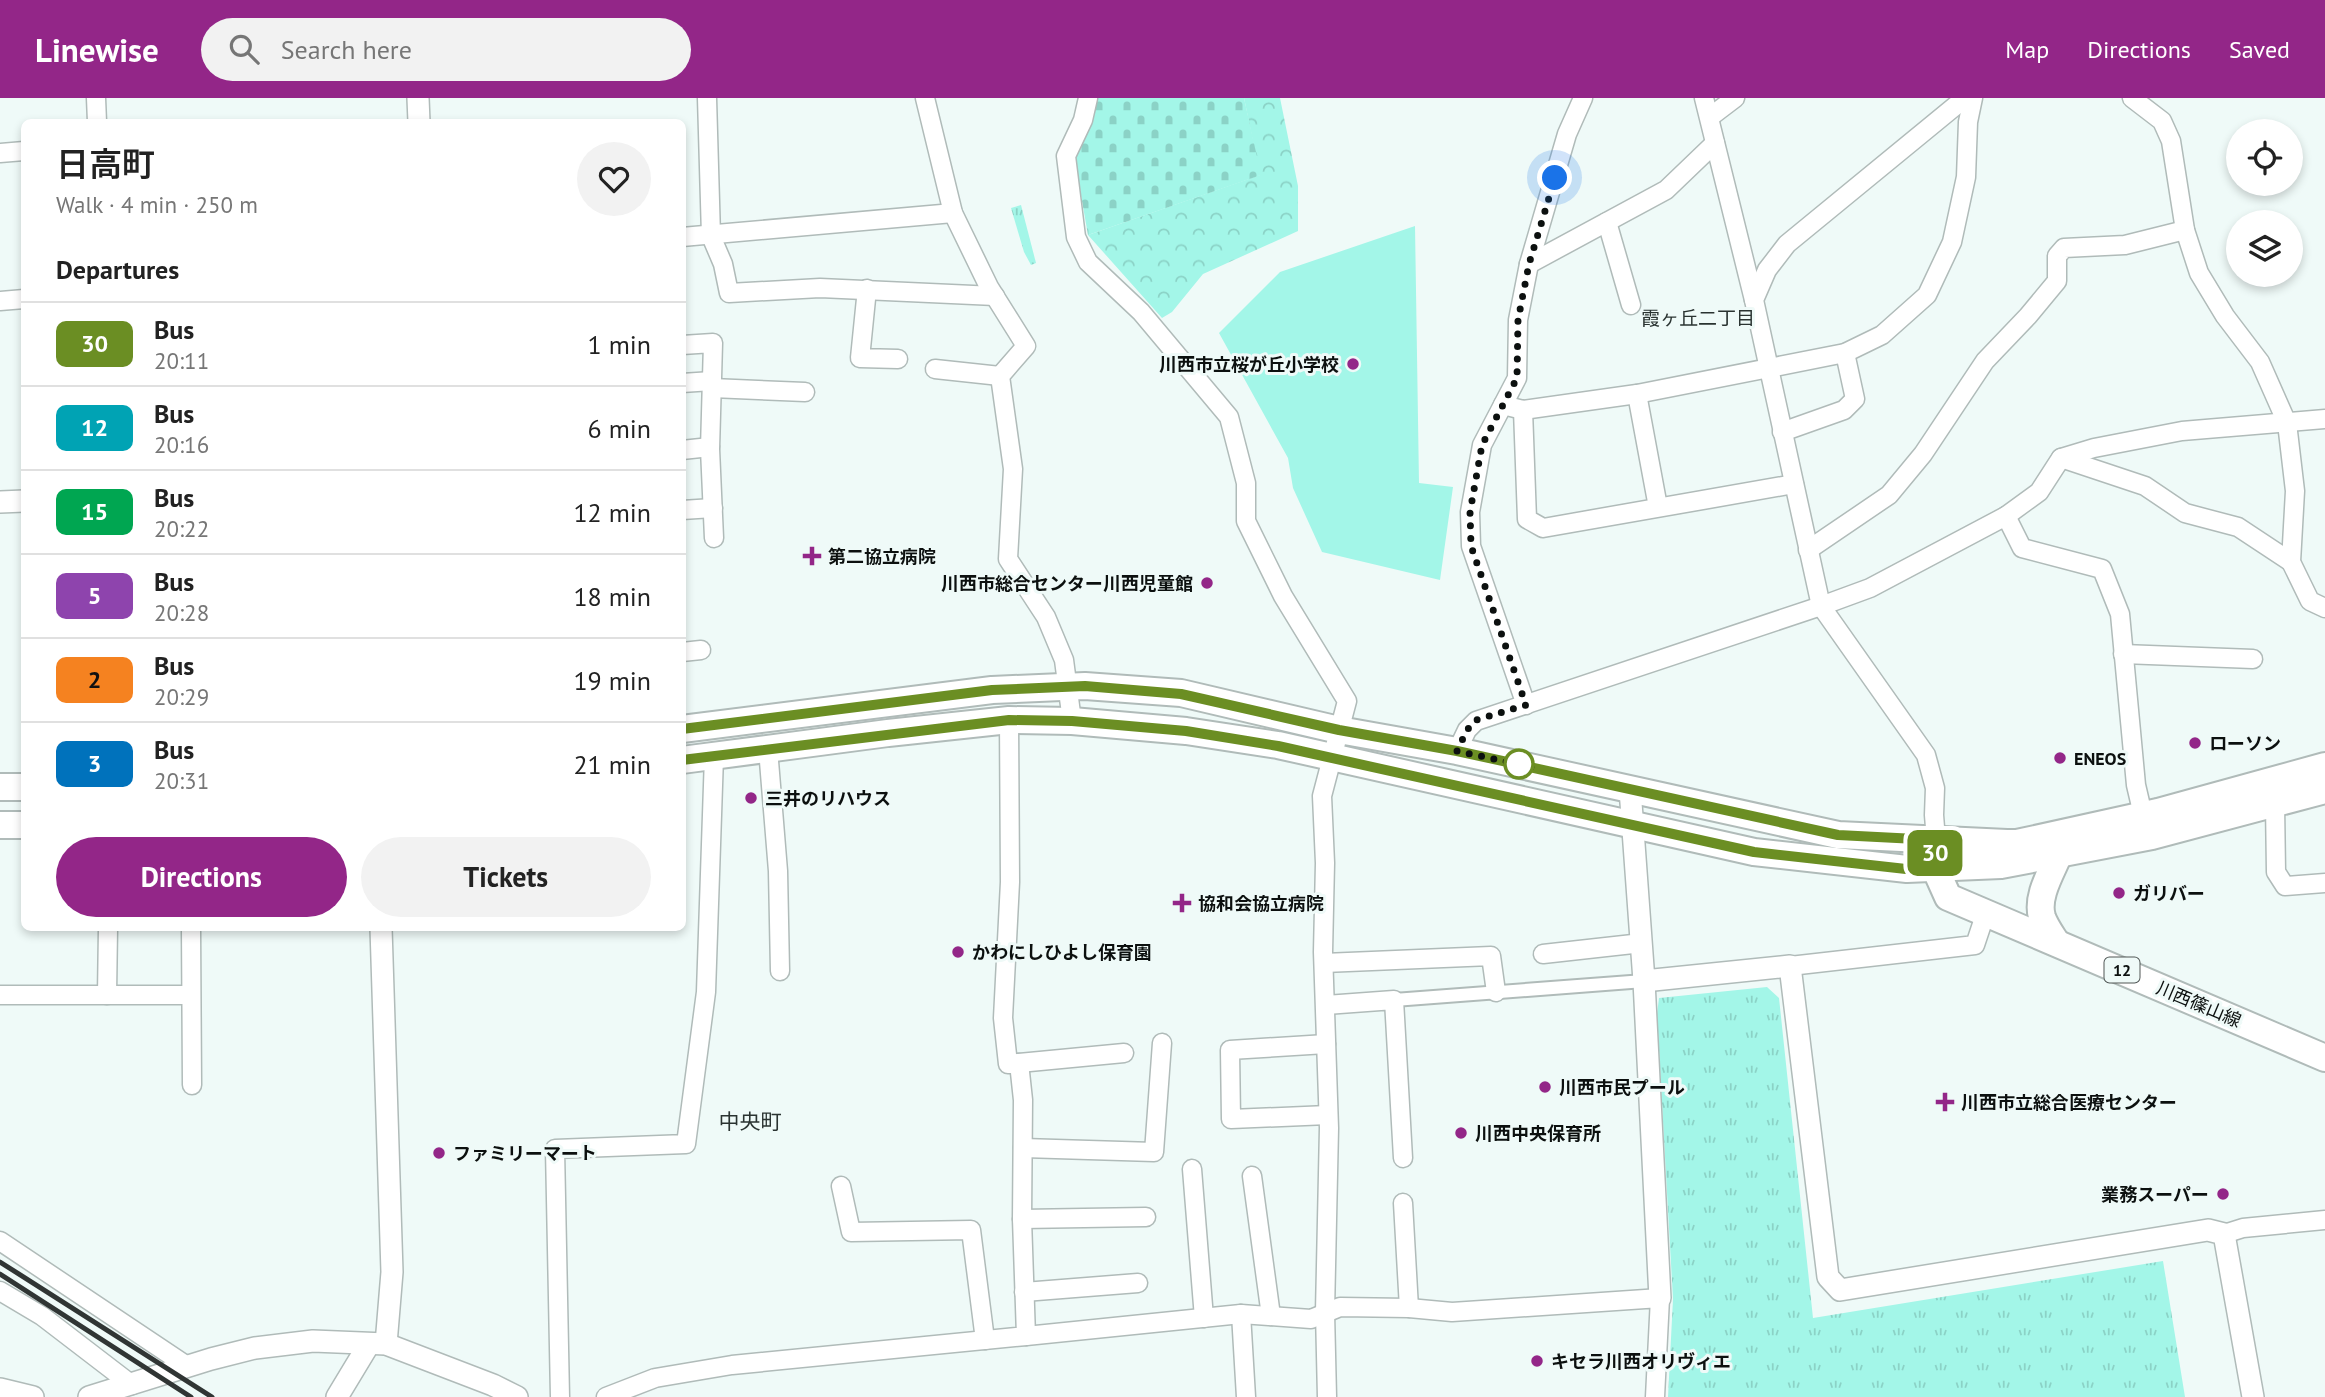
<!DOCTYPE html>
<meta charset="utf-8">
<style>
:root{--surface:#fff;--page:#f2f2f2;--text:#222;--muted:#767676;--line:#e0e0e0;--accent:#932688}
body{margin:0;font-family:"PT Sans","Noto Sans JP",sans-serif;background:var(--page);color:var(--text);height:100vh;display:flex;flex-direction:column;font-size:26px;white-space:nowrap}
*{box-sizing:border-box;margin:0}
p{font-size:23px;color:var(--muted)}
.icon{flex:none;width:38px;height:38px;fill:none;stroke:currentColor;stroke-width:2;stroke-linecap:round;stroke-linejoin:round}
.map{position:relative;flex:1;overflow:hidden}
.side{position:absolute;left:21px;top:21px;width:665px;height:812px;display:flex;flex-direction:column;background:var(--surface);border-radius:10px;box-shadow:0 4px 10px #0003}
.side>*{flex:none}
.badge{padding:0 14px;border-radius:10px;font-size:24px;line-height:46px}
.fabs{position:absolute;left:2226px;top:21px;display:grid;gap:14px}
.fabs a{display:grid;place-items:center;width:77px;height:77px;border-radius:50%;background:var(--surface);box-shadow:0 4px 10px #0003;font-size:35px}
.you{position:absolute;width:35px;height:35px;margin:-18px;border:5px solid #fff;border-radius:50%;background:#1a73e8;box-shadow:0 0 0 10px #1a73e833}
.map>.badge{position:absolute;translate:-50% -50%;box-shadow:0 0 0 4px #fff}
h2{padding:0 35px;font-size:26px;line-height:63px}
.round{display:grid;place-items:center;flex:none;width:74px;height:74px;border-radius:37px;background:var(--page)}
.headline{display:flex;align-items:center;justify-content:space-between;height:119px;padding:0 35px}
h1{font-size:33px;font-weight:600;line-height:52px}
.button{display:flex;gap:14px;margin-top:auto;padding:14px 35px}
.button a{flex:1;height:80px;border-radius:42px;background:var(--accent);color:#fff;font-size:28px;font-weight:600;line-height:80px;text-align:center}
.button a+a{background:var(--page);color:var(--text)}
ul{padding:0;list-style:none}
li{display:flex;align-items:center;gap:21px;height:84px;padding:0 35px;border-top:2px solid var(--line)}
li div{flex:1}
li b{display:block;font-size:26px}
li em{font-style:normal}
li .badge{min-width:77px;font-weight:700;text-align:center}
header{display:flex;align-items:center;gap:42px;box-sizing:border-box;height:98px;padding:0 35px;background:var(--accent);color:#fff}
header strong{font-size:33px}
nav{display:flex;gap:38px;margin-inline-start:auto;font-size:24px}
.search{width:490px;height:63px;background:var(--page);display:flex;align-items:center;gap:18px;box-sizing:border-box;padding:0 24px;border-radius:38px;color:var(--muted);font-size:26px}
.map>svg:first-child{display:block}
.grass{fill:url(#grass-tufts)}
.forest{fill:url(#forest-crowns)}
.cemetery{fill:url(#cemetery-stones)}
.pitch{fill:#a3f6e8}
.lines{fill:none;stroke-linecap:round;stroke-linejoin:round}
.pedestrian-casing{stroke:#b0bbb9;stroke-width:16}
.minor-casing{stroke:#b0bbb9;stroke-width:21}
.tertiary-casing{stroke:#b0bbb9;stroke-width:24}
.primary-casing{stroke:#b0bbb9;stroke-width:30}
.pedestrian{stroke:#fff;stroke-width:12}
.minor{stroke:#fff;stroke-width:18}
.tertiary{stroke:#fff;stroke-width:21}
.primary{stroke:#fff;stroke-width:26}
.rail{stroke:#303534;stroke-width:5}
.line-casing{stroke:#fff;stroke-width:16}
.line{stroke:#6b8e23;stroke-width:10}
.walk{stroke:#0c100f;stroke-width:7;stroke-dasharray:0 12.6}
.poi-dot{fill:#932688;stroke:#effaf8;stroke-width:2.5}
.stop-dot{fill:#fff;stroke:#6b8e23;stroke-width:3.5}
.labels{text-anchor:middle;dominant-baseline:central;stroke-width:6;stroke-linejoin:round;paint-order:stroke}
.shield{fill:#effaf8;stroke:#505655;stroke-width:2}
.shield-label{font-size:16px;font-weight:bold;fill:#0c100f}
.poi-label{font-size:18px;font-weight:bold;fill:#0c100f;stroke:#effaf8;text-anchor:start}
.street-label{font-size:18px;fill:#0c100f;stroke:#effaf8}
.neighbourhood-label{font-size:19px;fill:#2a3331;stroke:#effaf8}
.quarter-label{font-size:21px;fill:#2a3331;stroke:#effaf8}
</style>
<header>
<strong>Linewise</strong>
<div class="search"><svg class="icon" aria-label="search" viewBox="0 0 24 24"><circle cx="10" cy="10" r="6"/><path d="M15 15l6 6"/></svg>Search here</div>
<nav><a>Map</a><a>Directions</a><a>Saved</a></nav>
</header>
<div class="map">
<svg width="2325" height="1299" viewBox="0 0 2325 1299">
<defs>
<pattern id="grass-tufts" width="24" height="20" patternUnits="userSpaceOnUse" patternTransform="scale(1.75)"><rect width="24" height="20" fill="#a3f6e8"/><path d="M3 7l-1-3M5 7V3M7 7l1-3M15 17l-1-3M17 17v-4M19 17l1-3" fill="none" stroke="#8bd2c6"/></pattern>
<pattern id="forest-crowns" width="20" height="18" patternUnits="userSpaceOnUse" patternTransform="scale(1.75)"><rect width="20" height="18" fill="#a3f6e8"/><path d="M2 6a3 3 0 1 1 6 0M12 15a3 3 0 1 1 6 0" fill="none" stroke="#8bd2c6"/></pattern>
<pattern id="cemetery-stones" width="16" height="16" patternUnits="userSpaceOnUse" patternTransform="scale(1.75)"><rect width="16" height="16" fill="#a3f6e8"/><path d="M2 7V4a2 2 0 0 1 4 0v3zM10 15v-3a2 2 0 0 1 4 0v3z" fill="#8bd2c6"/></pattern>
</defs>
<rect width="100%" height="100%" fill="#effaf8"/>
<g class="grass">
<polygon points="1021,107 1036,165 1031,167 1024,154 1011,110"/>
<polygon points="1767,889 1779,900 1813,1220 2163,1163 2185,1299 1668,1299 1673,1201 1657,916 1659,900"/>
</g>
<polygon class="forest" points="1244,0 1280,0 1298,88 1298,133 1203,176 1172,214 1162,220 1088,137 1260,77"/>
<polygon class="cemetery" points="1095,0 1244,0 1261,77 1088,137 1075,63"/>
<polygon class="pitch" points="1415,128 1419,385 1453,389 1440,482 1322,454 1293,390 1288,360 1219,235 1280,174"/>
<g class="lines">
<g class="pedestrian-casing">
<polyline id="pedestrian" points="1394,902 1644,883"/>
</g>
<g class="minor-casing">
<g id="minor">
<polyline points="96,0 97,24"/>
<polyline points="707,0 711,138 723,166 729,195 820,190 995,198"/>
<polyline points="925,0 953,115 989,189 1026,248 1000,278 1013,371 1008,461 1046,519 1064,562 1072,623"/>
<polyline points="1088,0 1083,22 1066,58 1076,139 1088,164 1141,214 1229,319 1246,385 1246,423 1283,498 1347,603 1322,698 1325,765 1323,854 1329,1030 1325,1214 1327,1299"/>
<polyline points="1704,0 1754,202"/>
<polyline points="2132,0 2162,23 2171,43 2185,132 2199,175 2225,218 2260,264 2287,325 2295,393 2291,464 2310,503 2325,510"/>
<polyline points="1710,19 1735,0"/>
<polyline points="0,55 24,53"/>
<polyline points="1607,124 1631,207"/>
<polyline points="682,139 953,115"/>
<polyline points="1529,166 1666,92 1715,45"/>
<polyline points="867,191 860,260 898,261"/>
<polyline points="0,203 24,201"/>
<polyline points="682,247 713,245 710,351 714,440"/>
<polyline points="935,271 1000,278"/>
<polyline points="682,285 712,283"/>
<polyline points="712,290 805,294"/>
<polyline points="1637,296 1658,409"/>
<polyline points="1503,307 1523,312 1637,296 1845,255 1882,237 1927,197 1952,144 1966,79 1968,24 1973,0"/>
<polyline points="1523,312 1527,421 1543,430 1794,386"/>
<polyline points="1782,334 1844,312 1855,301 1845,255"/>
<polyline points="682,352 710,349"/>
<polyline points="2061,360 2145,388 2185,415 2238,429 2291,464"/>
<polyline points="682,412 713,410"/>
<polyline points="2006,418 2022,450 2102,471 2120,516 2136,687 2143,717"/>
<polyline points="1808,452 1889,397 1923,356 1985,263 2028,218 2057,183 2057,158 2064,150 2125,147 2185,132"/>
<polyline points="682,554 701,552"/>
<polyline points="2123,556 2253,561"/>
<polyline points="1526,607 1471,448 1470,414 1482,347 1517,280 1518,222 1529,166 1567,36 1583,0"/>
<polyline points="768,651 778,773 780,873"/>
<polyline points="1457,653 1467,632 1476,623 1821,508 1870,490 2006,418 2039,394 2061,360 2094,350 2182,333 2325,321"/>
<polyline points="2275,706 2276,774 2285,788 2325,785"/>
<polyline points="1936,742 1934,717 1935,690 1926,657 1821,508 1754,202 1767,172 1787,146 1965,0"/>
<polyline points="191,830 192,987"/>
<polyline points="1543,856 1642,845"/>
<polyline points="1324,865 1491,858 1496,894"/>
<polyline points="1790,868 1975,847 1986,814"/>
<polyline points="0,897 190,897"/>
<polyline points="107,897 108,830"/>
<polyline points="1326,907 1394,902 1403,1060"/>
<polyline points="1326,946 1230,952 1231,1021 1328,1017"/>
<polyline points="1019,965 1124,955"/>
<polyline points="1023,1050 1154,1054 1162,945"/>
<polyline points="1192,1071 1204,1220"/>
<polyline points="1252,1078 1271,1218"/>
<polyline points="841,1088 851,1134 971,1132 985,1242"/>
<polyline points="1403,1105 1409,1210"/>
<polyline points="1022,1121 1146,1119"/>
<polyline points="2224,1136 2243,1130 2325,1122"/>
<polyline points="0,1143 187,1268"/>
<polyline points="0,1193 42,1218 132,1287"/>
<polyline points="1024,1194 1138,1185"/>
<polyline points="1241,1216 1246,1299"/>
<polyline points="1026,1238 1241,1216 1311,1221 1340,1209 1409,1210 1452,1214 1660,1200 1655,1299"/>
<polyline points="560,1299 555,1051 686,1046 706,894 714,658"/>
<polyline points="606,1299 655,1280 732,1267 1026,1238 1022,1121 1023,1002 1019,965 1008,966 1003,920 1010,784 1009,622"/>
</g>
</g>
<g class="tertiary-casing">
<g id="tertiary">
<polyline points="418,0 419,24"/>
<polyline points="0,404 24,403"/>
<polyline points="1630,691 1644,883 1790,868 1828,1179 1840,1192 2208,1132 2224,1136 2253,1299"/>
<polyline points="381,830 392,1174 386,1246"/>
<polyline points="1644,883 1660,1200"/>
<polyline points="0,1291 33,1299"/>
<polyline points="89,1299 211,1261 255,1250 313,1243 386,1246 493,1287 517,1299"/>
<polyline points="337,1299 369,1246"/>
</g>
</g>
<g class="primary-casing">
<g id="primary">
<polyline points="682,631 992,592 1085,588 1181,595 1339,632 1457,653 1838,737 2007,745 2017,745 2158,714 2325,668"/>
<polyline points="682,662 888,635 1009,622 1072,623 1186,633 1278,647 1754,754 1907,771 2001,767 2152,738 2325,692"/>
<polyline points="0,689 24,689"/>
<polyline points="0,727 24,727"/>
<polyline points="1935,754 1935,770 1948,799 2325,960"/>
<path d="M2056 844C2051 836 2045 828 2042 819 2036 799 2051 775 2059 756"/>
</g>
</g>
<use href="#pedestrian" class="pedestrian"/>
<use href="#minor" class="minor"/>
<use href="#tertiary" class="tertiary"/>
<use href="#primary" class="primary"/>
<g class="rail">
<polyline points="0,1164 212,1299"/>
<polyline points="0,1176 191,1299"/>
</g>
</g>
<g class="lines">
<g class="line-casing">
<polyline id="line" points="682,631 992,592 1085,588 1181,596 1339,632 1457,653 1838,737 1936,742 1935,770 1906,771 1754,754 1278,648 1186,633 1072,623 1009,622 682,662"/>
</g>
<use href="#line" class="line"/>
<polyline class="walk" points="1519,666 1531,669 1457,653 1467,632 1476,622 1526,607 1471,448 1470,414 1482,347 1517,280 1518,222 1529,166 1555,80"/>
</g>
<g class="poi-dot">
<circle cx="1353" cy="266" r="7"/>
<path d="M808.5 447.5h7v7h7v7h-7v7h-7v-7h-7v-7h7z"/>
<circle cx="1207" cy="485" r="7"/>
<circle cx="2195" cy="645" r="7"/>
<circle cx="2060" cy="660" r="7"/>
<circle cx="751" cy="700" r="7"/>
<circle cx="2119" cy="795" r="7"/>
<path d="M1178.5 794.5h7v7h7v7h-7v7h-7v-7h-7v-7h7z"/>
<circle cx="958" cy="854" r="7"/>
<circle cx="1545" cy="989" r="7"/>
<path d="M1941.5 993.5h7v7h7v7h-7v7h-7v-7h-7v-7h7z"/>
<circle cx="1461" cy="1035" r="7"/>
<circle cx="439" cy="1055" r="7"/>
<circle cx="2223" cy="1096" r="7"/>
<circle cx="1537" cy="1263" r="7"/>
</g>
<circle class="stop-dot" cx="1519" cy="666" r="14"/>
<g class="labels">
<rect class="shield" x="2104.5" y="859.5" width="35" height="25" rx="5"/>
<g class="shield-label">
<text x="2122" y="872">12</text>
</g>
<g class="poi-label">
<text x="1339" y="266" text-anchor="end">川西市立桜が丘小学校</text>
<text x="828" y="458">第二協立病院</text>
<text x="1193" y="485" text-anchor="end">川西市総合センター川西児童館</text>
<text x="2209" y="645">ローソン</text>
<text x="2074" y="660">ENEOS</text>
<text x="765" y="700">三井のリハウス</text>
<text x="2133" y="795">ガリバー</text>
<text x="1198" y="805">協和会協立病院</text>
<text x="972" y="854">かわにしひよし保育園</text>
<text x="1559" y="989">川西市民プール</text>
<text x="1961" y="1004">川西市立総合医療センター</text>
<text x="1475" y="1035">川西中央保育所</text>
<text x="453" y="1055">ファミリーマート</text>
<text x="2209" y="1096" text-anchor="end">業務スーパー</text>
<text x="1551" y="1263">キセラ川西オリヴィエ</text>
</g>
<g class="street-label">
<text transform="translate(2199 906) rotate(23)">川西篠山線</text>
</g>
<g class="neighbourhood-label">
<text x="1698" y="220">霞ヶ丘二丁目</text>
</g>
<g class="quarter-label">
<text x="750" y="1023">中央町</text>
</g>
</g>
</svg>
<div class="fabs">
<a><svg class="icon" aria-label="locate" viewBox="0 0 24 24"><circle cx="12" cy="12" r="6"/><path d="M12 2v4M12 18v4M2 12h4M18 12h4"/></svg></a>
<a><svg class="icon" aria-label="layers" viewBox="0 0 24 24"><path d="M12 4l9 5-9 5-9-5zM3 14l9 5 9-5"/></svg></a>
</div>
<div class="you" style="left:1555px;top:80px"></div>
<b class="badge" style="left:1935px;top:755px;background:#6b8e23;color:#fff">30</b>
<section class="side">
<div class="headline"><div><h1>日高町</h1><p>Walk · 4 min · 250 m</p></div><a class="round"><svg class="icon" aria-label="heart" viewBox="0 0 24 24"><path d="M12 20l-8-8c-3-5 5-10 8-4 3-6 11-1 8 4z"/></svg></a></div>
<h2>Departures</h2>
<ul>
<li><span class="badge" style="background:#6b8e23;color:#fff">30</span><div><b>Bus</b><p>20:11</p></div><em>1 min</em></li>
<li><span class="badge" style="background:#00a3b4;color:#fff">12</span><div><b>Bus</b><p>20:16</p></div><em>6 min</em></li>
<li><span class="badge" style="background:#00a651;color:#fff">15</span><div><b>Bus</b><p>20:22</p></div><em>12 min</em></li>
<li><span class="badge" style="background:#8e44ad;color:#fff">5</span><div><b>Bus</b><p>20:28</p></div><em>18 min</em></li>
<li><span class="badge" style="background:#f58220;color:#111">2</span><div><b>Bus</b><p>20:29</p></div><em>19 min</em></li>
<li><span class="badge" style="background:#0072bc;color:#fff">3</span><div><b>Bus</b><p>20:31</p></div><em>21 min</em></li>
</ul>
<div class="button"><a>Directions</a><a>Tickets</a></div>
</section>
</div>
